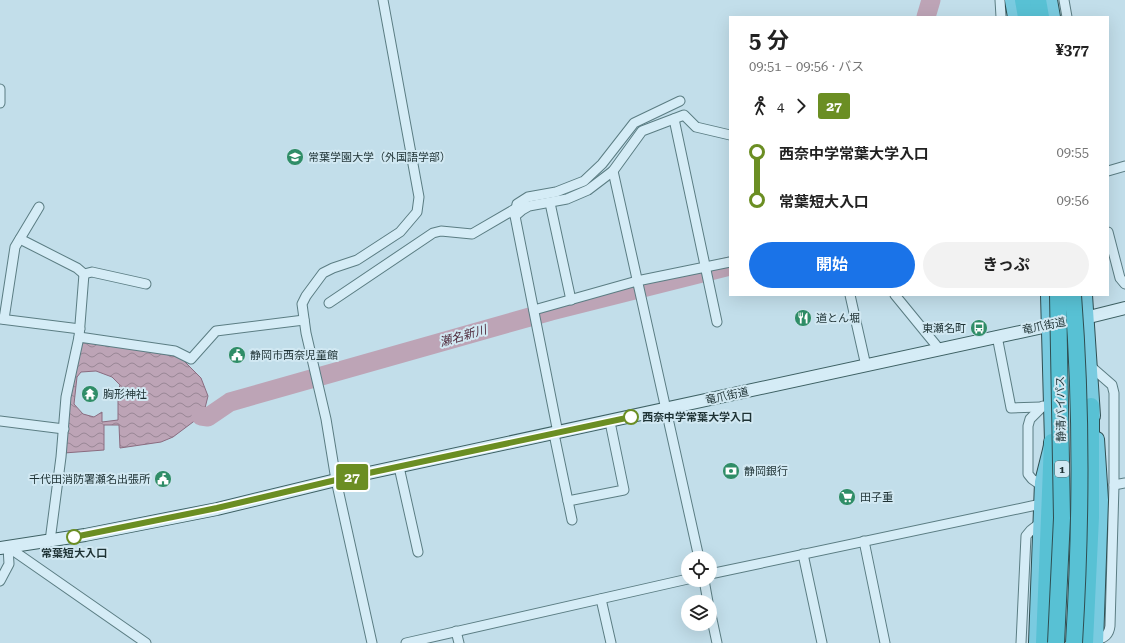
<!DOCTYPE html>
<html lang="ja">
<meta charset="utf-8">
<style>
:root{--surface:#fff;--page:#f2f2f2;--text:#222;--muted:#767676;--accent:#1a73e8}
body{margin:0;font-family:"Roboto Serif","Noto Sans JP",serif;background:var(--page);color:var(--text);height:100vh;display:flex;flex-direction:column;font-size:15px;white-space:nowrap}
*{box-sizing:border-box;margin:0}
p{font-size:13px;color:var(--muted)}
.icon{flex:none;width:22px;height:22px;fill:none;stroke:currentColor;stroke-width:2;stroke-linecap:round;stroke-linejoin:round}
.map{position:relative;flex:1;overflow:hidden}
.sheet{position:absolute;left:729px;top:16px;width:380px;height:280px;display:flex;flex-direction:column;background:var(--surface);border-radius:0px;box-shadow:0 4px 16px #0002}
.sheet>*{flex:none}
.badge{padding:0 8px;border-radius:3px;font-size:14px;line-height:26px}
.controls{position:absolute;left:681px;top:551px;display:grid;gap:8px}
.controls a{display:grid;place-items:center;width:36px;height:36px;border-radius:50%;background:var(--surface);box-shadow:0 4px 16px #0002;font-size:20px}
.map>.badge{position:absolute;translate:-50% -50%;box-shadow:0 0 0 2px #fff}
.legs{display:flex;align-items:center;gap:6px;height:44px;padding:0 20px;font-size:13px}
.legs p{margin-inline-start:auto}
.summary{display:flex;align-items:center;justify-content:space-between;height:68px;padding:0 20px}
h1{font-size:22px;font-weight:700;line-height:30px}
.primary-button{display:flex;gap:8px;margin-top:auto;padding:8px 20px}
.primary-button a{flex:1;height:46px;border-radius:24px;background:var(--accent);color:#fff;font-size:16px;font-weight:700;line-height:46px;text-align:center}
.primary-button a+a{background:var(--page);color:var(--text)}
ul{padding:0 20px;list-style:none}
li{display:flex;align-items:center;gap:14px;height:48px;font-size:15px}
li i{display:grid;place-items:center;width:6px;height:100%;margin:0 5px;background:currentColor}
li i::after{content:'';width:10px;height:10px;margin:-5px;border:3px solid;border-radius:50%;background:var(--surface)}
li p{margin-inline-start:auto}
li:first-child i{background:linear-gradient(#0000 50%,currentColor 0)}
li:last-child i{background:linear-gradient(currentColor 50%,#0000 0)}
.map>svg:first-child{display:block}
.water{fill:url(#water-waves);stroke:#8a6c80;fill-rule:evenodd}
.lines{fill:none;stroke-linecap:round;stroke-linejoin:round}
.river{stroke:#bda4b6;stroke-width:19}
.minor-casing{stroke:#5b7d83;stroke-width:11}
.secondary-casing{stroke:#3e6164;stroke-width:14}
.trunk-casing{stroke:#2f4e51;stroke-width:16}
.motorway-casing{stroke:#2f4e51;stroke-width:18}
.minor{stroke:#d5ecf6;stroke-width:9}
.secondary{stroke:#d5ecf6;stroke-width:12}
.trunk{stroke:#7acbe0;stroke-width:14}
.motorway{stroke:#58c1d4;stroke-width:16}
.motorway-bridge-casing{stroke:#2f4e51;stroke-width:18;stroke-linecap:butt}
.motorway-bridge{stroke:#58c1d4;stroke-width:16}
.line-1-casing{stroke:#fff;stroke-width:9}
.line-1{stroke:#6b8e23;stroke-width:6}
.stop-1-dot{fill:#fff;stroke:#6b8e23;stroke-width:2}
.labels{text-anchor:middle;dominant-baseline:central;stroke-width:4;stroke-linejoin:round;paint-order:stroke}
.shield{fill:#d1e8f2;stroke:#54696d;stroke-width:1}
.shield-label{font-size:10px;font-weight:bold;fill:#1e3234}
.poi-label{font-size:11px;fill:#1e3234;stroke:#d1e8f2;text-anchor:start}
.street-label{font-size:11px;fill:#1e3234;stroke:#d1e8f2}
.stop-label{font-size:11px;font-weight:bold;fill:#1e3234;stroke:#d1e8f2;text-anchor:start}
.water-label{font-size:12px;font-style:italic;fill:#522e3f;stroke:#d1e8f2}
</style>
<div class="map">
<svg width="1125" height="643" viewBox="0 0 1125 643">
<defs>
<pattern id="water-waves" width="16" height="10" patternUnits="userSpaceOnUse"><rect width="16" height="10" fill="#bda4b6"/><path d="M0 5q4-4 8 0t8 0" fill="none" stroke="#998695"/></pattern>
</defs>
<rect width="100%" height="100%" fill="#c2deea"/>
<path class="water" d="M81 341 116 345 180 357 201 378 208 396 205 408 201 416 173 437 161 442 120 448 119 425H104V450L64 453 68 398ZM96 371 112 377 120 385 117 394H125V391L131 390 132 397 126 398 125 396 118 397V420L102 422V412L94 417 83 414 74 404 77 377 81 372Z"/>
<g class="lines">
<g class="river">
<polyline points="926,17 931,0"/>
<polyline points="201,416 208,417 230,402 551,311 730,266"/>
</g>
<g class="minor-casing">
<g id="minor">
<polyline points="1000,0 1001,17"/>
<polyline points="1064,0 1067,17"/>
<polyline points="0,89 0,103"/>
<polyline points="674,119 717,322"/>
<polyline points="613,171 699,558"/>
<polyline points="1108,171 1125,166"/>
<polyline points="550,203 571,300"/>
<polyline points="515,216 522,210 529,206 567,199 588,190 613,171 642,131 684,115 696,127 730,135"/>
<polyline points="1108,232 1120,278 1125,284"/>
<polyline points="20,239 77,268 84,274"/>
<polyline points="84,274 92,272 146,284"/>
<polyline points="850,295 866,366"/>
<polyline points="895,295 940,350"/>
<polyline points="329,303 433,233 441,231 472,234 515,209"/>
<polyline points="534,310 637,281 730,262"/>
<polyline points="0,319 80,329"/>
<polyline points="4,319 15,247 39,207"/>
<polyline points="997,336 1011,408 1041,407"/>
<polyline points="79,337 175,351 191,359 216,331 304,320"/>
<path d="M1089 365 1112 385 1114 393V485L1110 626C1109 635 1105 637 1096 641"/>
<polyline points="0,421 64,429"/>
<polyline points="558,433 515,216 517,204 528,197 556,192 584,181 602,164 634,123 680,101"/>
<polyline points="554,434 572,520"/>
<polyline points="399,467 418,552"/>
<polyline points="1114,485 1125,483"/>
<polyline points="1042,486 1032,479 1028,474 1028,426 1030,419 1043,406"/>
<polyline points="568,501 624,490 610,422"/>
<polyline points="50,541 61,457 66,397 79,337 84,274"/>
<polyline points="864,541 885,643"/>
<polyline points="803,554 822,643"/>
<polyline points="710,574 1041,504"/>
<polyline points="704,580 708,602"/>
<polyline points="0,581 9,564 8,547 146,643"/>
<polyline points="601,599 611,643"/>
<polyline points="710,610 717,643"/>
<polyline points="456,631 459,643"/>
<polyline points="372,643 336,480 326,419 306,333 302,304 306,296 323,273 333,268 357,260 400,232 417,212 419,197 383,0"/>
<polyline points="406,643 688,579"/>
<polyline points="1021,643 1026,536 1031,530 1040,523"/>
</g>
</g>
<g class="secondary-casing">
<g id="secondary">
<polyline points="1077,320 1125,308"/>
<polyline points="0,548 85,535 217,509 336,480 1057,324"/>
</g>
</g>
<g class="trunk-casing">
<g id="trunk">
<polyline points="1012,0 1015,17"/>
<polyline points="1050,0 1053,17"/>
<polyline points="1085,295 1093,416"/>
<polyline points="1036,643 1042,482 1052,442 1048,295"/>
<polyline points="1096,643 1101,500 1097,439"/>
</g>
</g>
<g class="motorway-casing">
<g id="motorway">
<polyline points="1023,0 1026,17"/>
<polyline points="1038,0 1041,17"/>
<polyline points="1044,643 1052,442"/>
<polyline points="1085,643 1091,517 1091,406"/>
</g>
</g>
<use href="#minor" class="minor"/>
<use href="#secondary" class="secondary"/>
<use href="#trunk" class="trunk"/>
<use href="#motorway" class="motorway"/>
<g class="motorway-bridge-casing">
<g id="motorway-bridge">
<path d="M1073 295C1082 410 1081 528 1074 643"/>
<polyline points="1056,643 1062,518 1058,295"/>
</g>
</g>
<use href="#motorway-bridge" class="motorway-bridge"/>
</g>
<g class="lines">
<g class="line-1-casing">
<polyline id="line-1" points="74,537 217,508 336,480 631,417"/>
</g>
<use href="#line-1" class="line-1"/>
</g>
<defs>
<g id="university-disc" transform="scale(0.9)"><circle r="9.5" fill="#2f8d67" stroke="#d1e8f2"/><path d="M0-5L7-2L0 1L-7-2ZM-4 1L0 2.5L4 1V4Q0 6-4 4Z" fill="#fff"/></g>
<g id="restaurant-disc" transform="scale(0.9)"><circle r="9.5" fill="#2f8d67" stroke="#d1e8f2"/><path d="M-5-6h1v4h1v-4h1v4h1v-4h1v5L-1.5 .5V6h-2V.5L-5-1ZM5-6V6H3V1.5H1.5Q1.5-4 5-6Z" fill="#fff"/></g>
<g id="bus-disc" transform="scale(0.9)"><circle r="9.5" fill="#2f8d67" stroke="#d1e8f2"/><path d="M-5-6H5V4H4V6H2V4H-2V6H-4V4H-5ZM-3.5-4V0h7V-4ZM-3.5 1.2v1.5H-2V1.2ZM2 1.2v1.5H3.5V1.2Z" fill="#fff"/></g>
<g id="civic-disc" transform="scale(0.9)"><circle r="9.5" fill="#2f8d67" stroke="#d1e8f2"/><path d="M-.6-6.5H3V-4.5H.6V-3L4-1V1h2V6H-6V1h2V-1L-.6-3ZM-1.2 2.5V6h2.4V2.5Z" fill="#fff"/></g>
<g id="temple-disc" transform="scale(0.9)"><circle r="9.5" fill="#2f8d67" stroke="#d1e8f2"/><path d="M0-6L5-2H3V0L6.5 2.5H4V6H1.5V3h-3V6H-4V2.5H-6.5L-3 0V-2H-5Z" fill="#fff"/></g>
<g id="bank-disc" transform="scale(0.9)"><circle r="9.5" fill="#2f8d67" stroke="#d1e8f2"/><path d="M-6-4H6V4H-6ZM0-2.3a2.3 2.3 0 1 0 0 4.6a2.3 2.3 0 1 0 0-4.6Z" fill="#fff"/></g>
<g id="supermarket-disc" transform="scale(0.9)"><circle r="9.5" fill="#2f8d67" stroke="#d1e8f2"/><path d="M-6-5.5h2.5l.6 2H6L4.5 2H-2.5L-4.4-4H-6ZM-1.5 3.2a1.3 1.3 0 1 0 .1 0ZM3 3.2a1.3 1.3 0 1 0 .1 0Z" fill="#fff"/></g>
</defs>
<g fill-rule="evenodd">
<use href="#university-disc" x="295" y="157"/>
<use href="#restaurant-disc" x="803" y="318"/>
<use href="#bus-disc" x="979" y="328"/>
<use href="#civic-disc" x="237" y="355"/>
<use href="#temple-disc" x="90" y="394"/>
<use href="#bank-disc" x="731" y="471"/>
<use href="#civic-disc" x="163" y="479"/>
<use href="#supermarket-disc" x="847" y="497"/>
</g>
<g class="stop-1-dot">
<circle cx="631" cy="417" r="7"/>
<circle cx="74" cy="537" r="7"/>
</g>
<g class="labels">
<rect class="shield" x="1055" y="461" width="14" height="16" rx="3"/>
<g class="shield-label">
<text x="1062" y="469">1</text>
</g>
<g class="poi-label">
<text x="308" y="157">常葉学園大学（外国語学部）</text>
<text x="816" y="318">道とん堀</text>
<text x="966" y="328" text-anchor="end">東瀬名町</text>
<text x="250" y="355">静岡市西奈児童館</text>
<text x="103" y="394">胸形神社</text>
<text x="744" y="471">静岡銀行</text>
<text x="150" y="479" text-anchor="end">千代田消防署瀬名出張所</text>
<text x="860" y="497">田子重</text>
</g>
<g class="street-label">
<text transform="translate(1044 326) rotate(-11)">竜爪街道</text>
<text transform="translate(727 396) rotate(-12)">竜爪街道</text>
<text transform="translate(1061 409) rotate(-91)">静清バイパス</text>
</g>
<g class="stop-label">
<text x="642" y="417">西奈中学常葉大学入口</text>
<text x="74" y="553" text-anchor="middle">常葉短大入口</text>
</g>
<g class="water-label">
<text transform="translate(463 336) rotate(-16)">瀬名新川</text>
</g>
</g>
</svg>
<div class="controls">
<a><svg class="icon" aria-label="locate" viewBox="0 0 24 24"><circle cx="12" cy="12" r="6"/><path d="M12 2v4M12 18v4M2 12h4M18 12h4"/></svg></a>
<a><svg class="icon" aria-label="layers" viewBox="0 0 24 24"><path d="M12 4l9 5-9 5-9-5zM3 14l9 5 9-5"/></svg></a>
</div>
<b class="badge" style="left:352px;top:477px;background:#6b8e23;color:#fff">27</b>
<section class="sheet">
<div class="summary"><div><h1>5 分</h1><p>09:51 – 09:56 · バス</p></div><b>¥377</b></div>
<div class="legs"><svg class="icon" aria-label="walk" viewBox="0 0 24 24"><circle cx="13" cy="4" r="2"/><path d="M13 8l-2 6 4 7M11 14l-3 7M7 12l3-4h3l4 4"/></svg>4<svg class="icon" aria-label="forward" viewBox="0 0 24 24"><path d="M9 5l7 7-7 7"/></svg><b class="badge" style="background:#6b8e23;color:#fff">27</b></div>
<ul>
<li><i style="color:#6b8e23"></i><b>西奈中学常葉大学入口</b><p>09:55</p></li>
<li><i style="color:#6b8e23"></i><b>常葉短大入口</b><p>09:56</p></li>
</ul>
<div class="primary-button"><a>開始</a><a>きっぷ</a></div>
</section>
</div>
